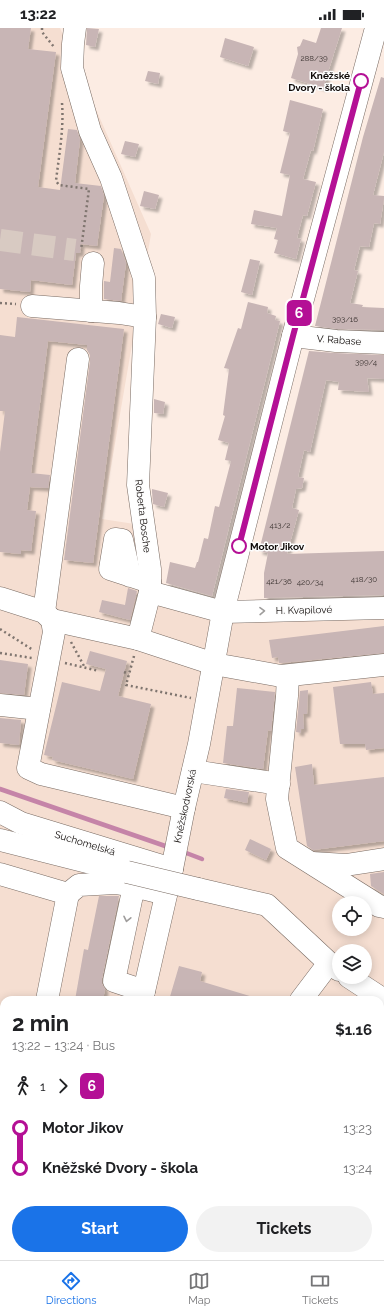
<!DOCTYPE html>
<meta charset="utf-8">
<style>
:root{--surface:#fff;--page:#f2f2f2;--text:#202124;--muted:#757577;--line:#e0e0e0;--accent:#1a73e8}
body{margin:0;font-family:Raleway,sans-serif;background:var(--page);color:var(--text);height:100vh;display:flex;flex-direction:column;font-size:15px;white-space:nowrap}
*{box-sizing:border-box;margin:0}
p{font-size:13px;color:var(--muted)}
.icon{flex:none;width:22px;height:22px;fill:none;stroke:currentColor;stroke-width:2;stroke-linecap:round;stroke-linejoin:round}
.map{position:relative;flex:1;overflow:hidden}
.drawer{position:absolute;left:0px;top:968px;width:384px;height:264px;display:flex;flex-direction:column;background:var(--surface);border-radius:12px 12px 0 0;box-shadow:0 2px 10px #0003}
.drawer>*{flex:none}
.badge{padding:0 8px;border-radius:6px;font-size:14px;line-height:26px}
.tools{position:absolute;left:332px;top:868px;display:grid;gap:8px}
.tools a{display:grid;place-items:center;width:40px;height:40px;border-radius:50%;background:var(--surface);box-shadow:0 2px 10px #0003;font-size:20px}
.map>.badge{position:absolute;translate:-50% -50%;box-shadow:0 0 0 2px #fff}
.legs{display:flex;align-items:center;gap:6px;height:44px;padding:0 12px;font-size:13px}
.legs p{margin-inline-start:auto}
.overview{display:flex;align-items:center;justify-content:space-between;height:68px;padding:0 12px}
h1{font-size:22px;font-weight:700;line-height:30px}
.action{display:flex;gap:8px;margin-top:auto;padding:8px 12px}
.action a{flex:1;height:46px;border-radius:24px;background:var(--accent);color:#fff;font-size:16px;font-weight:700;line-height:46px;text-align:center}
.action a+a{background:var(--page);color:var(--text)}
ul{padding:0 12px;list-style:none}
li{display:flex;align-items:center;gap:14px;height:40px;font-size:15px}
li i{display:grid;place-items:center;width:6px;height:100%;margin:0 5px;background:currentColor}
li i::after{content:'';width:10px;height:10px;margin:-5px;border:3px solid;border-radius:50%;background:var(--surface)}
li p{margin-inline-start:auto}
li:first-child i{background:linear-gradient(#0000 50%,currentColor 0)}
li:last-child i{background:linear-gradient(currentColor 50%,#0000 0)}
.status{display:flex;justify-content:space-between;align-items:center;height:28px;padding:0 20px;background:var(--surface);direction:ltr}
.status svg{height:11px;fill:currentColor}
.menu{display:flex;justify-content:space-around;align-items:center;height:56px;border-top:1px solid var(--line);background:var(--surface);font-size:11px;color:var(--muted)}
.menu a{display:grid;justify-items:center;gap:2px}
.menu .selected{color:var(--accent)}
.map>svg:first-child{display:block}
.built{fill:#f5ded1;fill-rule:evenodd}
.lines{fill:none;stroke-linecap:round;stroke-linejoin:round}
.stream{stroke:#c584a8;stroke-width:4.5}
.building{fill:#c8b5b5;filter:url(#shadow)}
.minor-tunnel{stroke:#d8cac2;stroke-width:22;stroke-dasharray:22 11;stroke-linecap:butt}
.minor-casing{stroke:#796b63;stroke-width:23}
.path{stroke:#7f756f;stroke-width:2.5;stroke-dasharray:2 3;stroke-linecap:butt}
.minor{stroke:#fff;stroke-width:22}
.minor-bridge-casing{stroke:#796b63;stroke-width:23;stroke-linecap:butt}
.minor-bridge{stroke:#fff;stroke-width:22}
.oneway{stroke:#9f9d9c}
.line-1-casing{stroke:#fff;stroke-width:9}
.line-1{stroke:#b41095;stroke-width:6}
.stop-1-dot{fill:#fff;stroke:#b41095;stroke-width:2}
.labels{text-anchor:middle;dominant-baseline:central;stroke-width:3;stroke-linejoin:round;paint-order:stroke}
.number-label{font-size:8px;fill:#3d3533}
.stop-label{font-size:10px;font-weight:bold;fill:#0f0a08;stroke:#fdfdfd;text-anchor:end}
.street-label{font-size:10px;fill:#0f0a08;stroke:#fdfdfd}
</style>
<div class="status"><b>13:22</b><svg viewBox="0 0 49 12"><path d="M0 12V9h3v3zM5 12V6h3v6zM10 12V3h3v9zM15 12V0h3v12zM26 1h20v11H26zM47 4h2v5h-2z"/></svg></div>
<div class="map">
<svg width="384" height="1232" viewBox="0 0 384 1232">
<defs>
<filter id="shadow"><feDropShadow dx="3.5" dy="3.5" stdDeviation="1" flood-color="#0004"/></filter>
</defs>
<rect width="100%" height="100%" fill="#fcece3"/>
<path class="built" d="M0 0H60L151 206 102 491 141 497 147 567 384 587V1232H0ZM339 875H365V901H339ZM339 923H365V949H339ZM4 972H380V1228H4Z"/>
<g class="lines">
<g class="stream">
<polyline points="0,761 171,820"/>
<polyline points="181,823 202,831"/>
</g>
</g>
<g class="building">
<polygon points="0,0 31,0 28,21 56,24 38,159 60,162 68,101 77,102 80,112 75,155 101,158 104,168 97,218 81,216 80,225 76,225 72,257 31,252 30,264 0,261"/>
<polygon points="87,0 99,1 95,19 86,17"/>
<polygon points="321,0 342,0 323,60 291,50 298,26 297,19 300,18 303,11 316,15"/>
<polygon points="225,10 254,19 248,38 220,29"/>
<polygon points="148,43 160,45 158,56 145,53"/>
<polygon points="381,49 384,50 384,124 373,167 384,168 384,171 380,196 374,195 369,219 360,218 354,242 358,243 350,275 363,277 362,279 384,280 384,302 337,301 315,298 363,109"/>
<polygon points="290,72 323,81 313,123 311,122 303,151 316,154 307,188 303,187 297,210 301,211 296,231 274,225 278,212 274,211 277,200 251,196 254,182 282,188 290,147 280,145 290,105 283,103"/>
<polygon points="125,113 139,116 135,129 121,126"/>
<polygon points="144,163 159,167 155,181 140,178"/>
<polygon points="114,220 121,221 126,235 121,273 104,271 104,253 110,254"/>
<polygon points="250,231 260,233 252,267 241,264"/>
<polygon points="248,274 268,279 267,285 276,288 275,292 280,293 212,568 166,555 170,534 195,540 197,534 198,534 204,510 208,511 215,478 219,479 231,433 225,432 229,415 218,412 225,388 223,387 229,341 224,340 238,300 241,301"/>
<polygon points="161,286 175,289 172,300 158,296"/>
<polygon points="17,289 124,301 93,535 64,532 90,333 90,327 87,322 87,317 48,313 31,445 50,447 48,460 30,459 27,482 36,483 31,523 21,522 21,526 0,524 0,424 5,383 0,383 0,307 15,309"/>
<polygon points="309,323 335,325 384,327 384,351 367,350 369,364 338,362 339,354 326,352 310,424 304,422 298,449 304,450 302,460 296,461 292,480 299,482 287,526 384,523 384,567 264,570 264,545 268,525 259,523"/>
<polygon points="154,371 165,374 163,386 154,385"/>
<polygon points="152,461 168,465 164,479 153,476 152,464"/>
<polygon points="128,560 137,563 130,592 99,584 102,572 125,577"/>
<polygon points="384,598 384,625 281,635 279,635 278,629 272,630 269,612"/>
<polygon points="90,623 127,633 118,668 151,676 133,751 52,732 53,729 44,727 62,654 100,663 106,641 86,636"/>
<polygon points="0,632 28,636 24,667 0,665"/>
<polygon points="371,654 373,666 384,665 384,720 366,722 365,716 340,716 333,659"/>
<polygon points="237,660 275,664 271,703 268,702 263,741 223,735 227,698 233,698"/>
<polygon points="308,662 307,686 303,686 304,701 301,701 301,705 296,704 300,663"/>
<polygon points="0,690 21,692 19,717 0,715"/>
<polygon points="312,736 314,757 384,749 384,813 313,822 307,818 295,739"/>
<polygon points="226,761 249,764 247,775 224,770"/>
<polygon points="250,811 271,821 266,832 245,822"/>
<polygon points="384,844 384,866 371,858 370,846"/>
<polygon points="99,868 119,868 102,950 102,956 105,961 103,972 75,972 84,921 88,922"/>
<polygon points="179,938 202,944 200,953 253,969 253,972 169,972"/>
</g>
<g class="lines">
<polyline class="minor-tunnel" points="0,212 75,222"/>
<g class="minor-casing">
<g id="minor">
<polyline points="75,0 73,16 72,40 90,103 111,150 144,250 145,289 138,457 150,541 150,564 138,611 214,636 281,648 384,637"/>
<polyline points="32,278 119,285 145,289"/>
<polyline points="91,283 91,258 93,235"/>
<polyline points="293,308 336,313 384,315"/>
<polyline points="130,548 122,512 115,511 110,541 150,554"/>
<polyline points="150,564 223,584 384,580"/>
<polyline points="0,570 44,584 52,592 54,604 28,740 41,746 184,780"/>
<polyline points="44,584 78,331"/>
<polyline points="52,592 138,611"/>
<polyline points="288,648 287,668 277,771 287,820 379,878 384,879"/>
<polyline points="0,677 39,681"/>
<polyline points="193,743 279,756"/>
<polyline points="0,784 21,795 172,841"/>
<polyline points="0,812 127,844"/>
<polyline points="312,835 346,837 384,831"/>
<polyline points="0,846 68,866 79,857 115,855 134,858"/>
<polyline points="198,861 267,877 329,935 339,942"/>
<polyline points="349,949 384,972"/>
<polyline points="144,963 114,953 134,858 166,866"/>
<polyline points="47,972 68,866"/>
<polyline points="142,972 172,841 184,780 199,716 223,584 293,308 376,0"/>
<polyline points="301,972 329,935"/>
<polyline points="0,1207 4,1187"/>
<polyline points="99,1232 99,1228"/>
<polyline points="190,1232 191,1228"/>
<polyline points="275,1232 276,1228"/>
<polyline points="372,1232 376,1228"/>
</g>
</g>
<g class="path">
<polyline points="42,0 42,4 54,19"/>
<path d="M62 75C64 101 59 127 56 153L59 157 89 161 81 222"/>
<polyline points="0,275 16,276"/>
<polyline points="0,601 33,622"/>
<polyline points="71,614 84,638"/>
<polyline points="0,625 32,630"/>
<polyline points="134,628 126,657 191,670"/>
<polyline points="65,635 99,643"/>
<polyline points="124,644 129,646"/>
</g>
<use href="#minor" class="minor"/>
<g class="minor-bridge-casing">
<polyline id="minor-bridge" points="127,844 198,861"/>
</g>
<use href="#minor-bridge" class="minor-bridge"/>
</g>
<defs><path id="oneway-chevron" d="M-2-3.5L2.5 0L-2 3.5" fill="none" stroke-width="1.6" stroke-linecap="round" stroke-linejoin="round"/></defs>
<g class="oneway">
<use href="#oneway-chevron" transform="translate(262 583) rotate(-1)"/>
<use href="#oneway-chevron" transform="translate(127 891) rotate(102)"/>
</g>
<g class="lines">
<g class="line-1-casing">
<polyline id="line-1" points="239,518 293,308 361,53"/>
</g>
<use href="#line-1" class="line-1"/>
</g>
<g class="stop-1-dot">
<circle cx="361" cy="53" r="7"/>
<circle cx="239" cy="518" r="7"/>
</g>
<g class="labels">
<g class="number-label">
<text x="314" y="30">288/39</text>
<text x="345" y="291">393/16</text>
<text x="366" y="334">399/4</text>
<text x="280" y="497">413/2</text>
<text x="364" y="551">418/30</text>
<text x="279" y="553">421/36</text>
<text x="310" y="554">420/34</text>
</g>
<g class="stop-label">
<text x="350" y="47">Kněžské<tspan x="350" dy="12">Dvory - škola</tspan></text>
<text x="250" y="518" text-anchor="start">Motor Jikov</text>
</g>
<g class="street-label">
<text transform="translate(339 312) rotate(4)">V. Rabase</text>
<text transform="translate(143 488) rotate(83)">Roberta Bosche</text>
<text transform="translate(304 582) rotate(-1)">H. Kvapilové</text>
<text transform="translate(185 778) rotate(-78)">Kněžskodvorská</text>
<text transform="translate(85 815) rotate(17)">Suchomelská</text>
</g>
</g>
</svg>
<div class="tools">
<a><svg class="icon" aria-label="locate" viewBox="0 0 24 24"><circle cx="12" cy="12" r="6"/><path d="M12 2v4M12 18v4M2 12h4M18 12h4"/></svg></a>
<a><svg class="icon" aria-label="layers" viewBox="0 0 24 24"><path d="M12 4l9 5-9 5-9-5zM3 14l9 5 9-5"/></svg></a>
</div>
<b class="badge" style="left:299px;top:285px;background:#b41095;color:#fff">6</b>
<section class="drawer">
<div class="overview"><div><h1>2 min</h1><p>13:22 – 13:24 · Bus</p></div><b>$1.16</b></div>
<div class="legs"><svg class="icon" aria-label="walk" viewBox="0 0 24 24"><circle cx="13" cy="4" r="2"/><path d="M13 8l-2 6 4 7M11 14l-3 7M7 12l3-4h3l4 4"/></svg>1<svg class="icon" aria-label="forward" viewBox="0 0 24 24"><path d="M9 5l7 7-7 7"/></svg><b class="badge" style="background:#b41095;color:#fff">6</b></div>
<ul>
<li><i style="color:#b41095"></i><b>Motor Jikov</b><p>13:23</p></li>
<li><i style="color:#b41095"></i><b>Kněžské Dvory - škola</b><p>13:24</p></li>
</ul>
<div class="action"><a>Start</a><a>Tickets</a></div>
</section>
</div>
<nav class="menu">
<a class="selected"><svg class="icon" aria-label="directions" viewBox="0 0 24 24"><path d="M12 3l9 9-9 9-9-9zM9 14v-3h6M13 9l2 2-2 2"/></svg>Directions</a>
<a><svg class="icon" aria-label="map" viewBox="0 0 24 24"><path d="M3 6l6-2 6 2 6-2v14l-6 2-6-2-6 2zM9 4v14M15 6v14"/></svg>Map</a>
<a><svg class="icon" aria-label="tickets" viewBox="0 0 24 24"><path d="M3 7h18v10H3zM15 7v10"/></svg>Tickets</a>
</nav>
